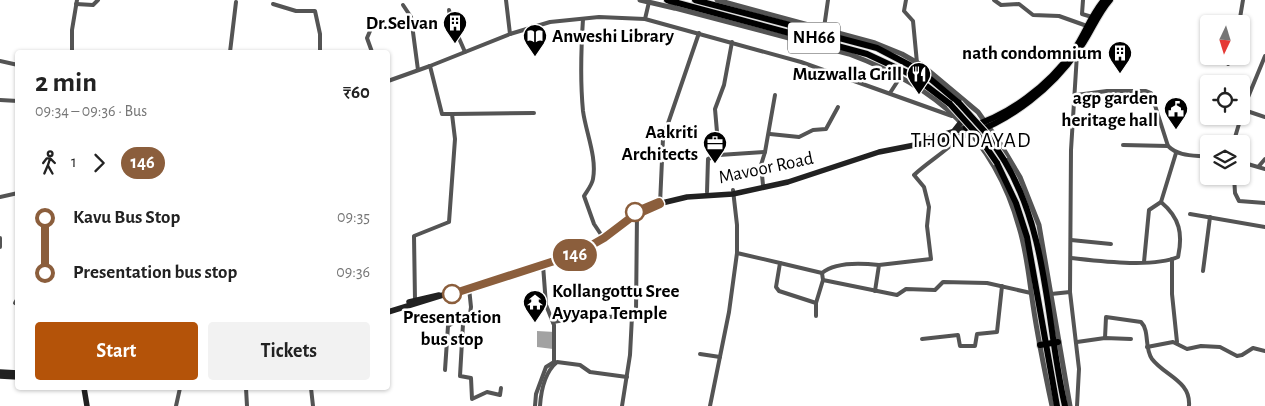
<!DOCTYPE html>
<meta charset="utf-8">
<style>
:root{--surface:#fff;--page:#f2f2f2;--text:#222;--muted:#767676;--accent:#b45309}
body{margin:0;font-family:"Alegreya Sans",sans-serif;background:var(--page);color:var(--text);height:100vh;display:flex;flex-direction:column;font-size:19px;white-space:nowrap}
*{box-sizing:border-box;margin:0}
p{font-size:16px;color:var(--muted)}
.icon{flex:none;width:28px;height:28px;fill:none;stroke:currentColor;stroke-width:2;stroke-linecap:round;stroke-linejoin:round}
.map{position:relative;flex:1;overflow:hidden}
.sheet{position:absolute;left:15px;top:50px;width:375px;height:340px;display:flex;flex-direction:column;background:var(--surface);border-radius:5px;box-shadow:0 1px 4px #0004}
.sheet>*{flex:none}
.badge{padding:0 10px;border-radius:16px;font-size:18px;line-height:32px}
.needle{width:32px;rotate:184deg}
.buttons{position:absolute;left:1200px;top:15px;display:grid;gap:10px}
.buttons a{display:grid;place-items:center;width:50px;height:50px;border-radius:5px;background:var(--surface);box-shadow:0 1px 4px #0004;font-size:25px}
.map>.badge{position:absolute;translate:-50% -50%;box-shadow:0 0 0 2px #fff}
.legs{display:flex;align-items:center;gap:8px;height:55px;padding:0 20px;font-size:16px}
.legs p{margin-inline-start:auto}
.headline{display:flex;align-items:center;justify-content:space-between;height:85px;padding:0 20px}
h1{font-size:28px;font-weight:700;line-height:38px}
.action{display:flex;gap:10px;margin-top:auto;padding:10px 20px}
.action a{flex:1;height:58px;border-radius:5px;background:var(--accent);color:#fff;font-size:20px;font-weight:700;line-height:58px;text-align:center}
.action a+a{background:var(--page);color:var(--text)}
ul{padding:0 20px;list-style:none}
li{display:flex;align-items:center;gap:18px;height:55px;font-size:19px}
li i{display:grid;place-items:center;width:8px;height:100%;margin:0 6px;background:currentColor}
li i::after{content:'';width:12px;height:12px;margin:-6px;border:4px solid;border-radius:50%;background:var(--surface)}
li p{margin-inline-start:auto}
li:first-child i{background:linear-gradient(#0000 50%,currentColor 0)}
li:last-child i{background:linear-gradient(currentColor 50%,#0000 0)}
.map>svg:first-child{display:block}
.water{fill:#a2a2a2}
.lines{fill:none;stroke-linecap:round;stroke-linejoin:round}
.primary-casing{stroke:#dbdbdb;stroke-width:8}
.trunk-casing{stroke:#dbdbdb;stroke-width:8}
.minor{stroke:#545454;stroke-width:4}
.tertiary{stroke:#545454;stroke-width:5}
.secondary{stroke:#212121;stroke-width:5.5}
.primary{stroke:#000;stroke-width:6}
.trunk{stroke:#000;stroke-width:6}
.trunk-bridge-casing{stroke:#dbdbdb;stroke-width:8;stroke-linecap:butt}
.trunk-bridge{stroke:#000;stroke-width:6}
.line-1-casing{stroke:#fff;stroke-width:11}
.line-1{stroke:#8b5e3c;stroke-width:8}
.stop-1-dot{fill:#fff;stroke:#8b5e3c;stroke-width:2.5}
.labels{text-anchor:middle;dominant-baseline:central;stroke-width:5;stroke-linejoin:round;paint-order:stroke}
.shield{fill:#fff;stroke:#4c4c4c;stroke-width:1}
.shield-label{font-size:18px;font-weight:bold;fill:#000}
.poi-label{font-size:19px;font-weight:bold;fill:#000;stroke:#fff;text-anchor:end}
.street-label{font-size:19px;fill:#000;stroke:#fff}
.stop-label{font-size:19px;font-weight:bold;fill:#000;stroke:#fff}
.quarter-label{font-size:21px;letter-spacing:1px;fill:#000;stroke:#fff}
</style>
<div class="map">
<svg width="1265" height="406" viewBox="0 0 1265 406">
<rect width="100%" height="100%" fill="#fff"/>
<polygon class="water" points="537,331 555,332 553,349 537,347"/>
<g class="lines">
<g class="primary-casing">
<g id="primary">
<path d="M966 128C1009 116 1048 86 1074 50 1085 34 1091 15 1104 0"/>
<path d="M971 134C1013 118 1051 89 1077 52 1090 36 1096 16 1110 0"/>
</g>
</g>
<g class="trunk-casing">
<g id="trunk">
<polyline points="667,0 867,54 912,75 950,104"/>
<polyline points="695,0 877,48 921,71 959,103"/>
<path d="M1004 160C1049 234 1046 324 1065 406"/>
<polyline points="997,163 1016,203 1027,237 1057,406"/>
<polyline points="1040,345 1058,342"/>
</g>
</g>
<g class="minor">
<polyline points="506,0 510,34"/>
<polyline points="906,0 904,11 913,21 917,63"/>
<polyline points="994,0 1001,5 1019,4 1033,15 1059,16 1087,26"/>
<polyline points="1083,0 1082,14 1092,17"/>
<polyline points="76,4 93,5 98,0"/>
<polyline points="273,4 296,11 315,11 320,34 320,52"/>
<polyline points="403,5 411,17 418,70"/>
<polyline points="449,10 451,20 465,52"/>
<path d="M583 19C581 50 580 80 583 111 586 133 597 157 593 179 592 185 587 191 584 196L594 224 602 236"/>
<polyline points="645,19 649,2"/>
<polyline points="1239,24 1243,0"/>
<polyline points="824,28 828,0"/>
<polyline points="370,31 367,38 372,52"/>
<polyline points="72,52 72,30 77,0"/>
<polyline points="230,52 236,2"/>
<polyline points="1077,54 1071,150 1070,292 1079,369 1077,406"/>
<polyline points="0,61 18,65"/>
<polyline points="1228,64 1230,56"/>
<polyline points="388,81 430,66 510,34 550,22 599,17 645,19 801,62 952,116"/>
<polyline points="890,93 901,76"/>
<path d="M1076 95 1107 91H1146L1151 93 1168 146C1179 157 1194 155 1209 157"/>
<polyline points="0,100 18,101"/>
<polyline points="1244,110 1265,117"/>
<polyline points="452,114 534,113"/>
<polyline points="770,134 799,137 813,130 826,129 838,107"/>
<polyline points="1233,144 1244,107 1265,56"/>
<polyline points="1123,145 1168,146"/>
<polyline points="765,152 775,95"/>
<polyline points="719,155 765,152 761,165 763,185"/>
<polyline points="1241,162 1265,169"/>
<polyline points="1259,166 1265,159"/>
<polyline points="1234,176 1235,193 1239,201 1265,203"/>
<polyline points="733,190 737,225 737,253 780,263 776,287 779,291 816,303 816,316"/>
<polyline points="707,192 708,159 719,155 715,109 724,85 732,42"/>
<polyline points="0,197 18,193"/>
<polyline points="660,204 663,138 699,33"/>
<polyline points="1190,214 1265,227"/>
<polyline points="0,238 0,247"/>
<polyline points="1071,240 1111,244"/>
<path d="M1071 258C1099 261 1152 268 1178 257 1183 234 1180 218 1161 202"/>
<polyline points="1172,259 1172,294 1177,342"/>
<polyline points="1144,262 1149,210 1161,202 1176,153"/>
<polyline points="780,263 822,273 823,280 816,303"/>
<polyline points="1203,271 1210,217"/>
<path d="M822 273C835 262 862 263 879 265"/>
<polyline points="823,280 897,295 906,289 935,290 943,282 987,283 1031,293"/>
<polyline points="469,288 471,307 470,314 463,324 460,376 471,378 472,399 487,392 500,395 501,388"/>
<path d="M875 291 879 265 931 259 927 226 929 207 924 187 914 175C929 161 947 151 961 136"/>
<polyline points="1051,294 1070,292"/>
<polyline points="18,298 15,303 18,304"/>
<polyline points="415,300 414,236 449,222 455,139 452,114 442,114 430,66"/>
<polyline points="553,322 576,318 632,316"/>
<path d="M1105 338 1106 317 1141 322C1150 331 1144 348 1152 359 1165 376 1191 381 1189 406"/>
<polyline points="922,339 958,335 960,346 975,346 977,334 997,332 1002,286"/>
<polyline points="1077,342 1105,338 1131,339"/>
<polyline points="1147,347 1173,342 1187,349 1201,346 1220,347 1237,356 1242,355 1253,348 1265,351"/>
<polyline points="700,354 720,357"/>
<polyline points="445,370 448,326 454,322 465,322"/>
<polyline points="246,388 247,406"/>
<polyline points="311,388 313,406"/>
<polyline points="176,406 180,388"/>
<polyline points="535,406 536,394 546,367 554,362 554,325 546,305 543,265"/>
<path d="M540 406C541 391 545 372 557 362L580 365 590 372 627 377"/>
<polyline points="622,406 630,355 632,316 636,313 637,214"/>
<polyline points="710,406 729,312 737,253"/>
</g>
<g class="tertiary">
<polyline points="640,0 674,8"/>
<polyline points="717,0 875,43 902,54 923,66 978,112 998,140 1020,177 1039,225 1070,406"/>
<path d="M669 1 675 8 849 54C935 86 994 136 1019 227 1027 253 1029 279 1033 305 1038 339 1045 373 1052 406"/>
</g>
<g class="secondary">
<polyline points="954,131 961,122"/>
<polyline points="928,139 966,128"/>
<polyline points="409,302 439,295"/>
<polyline points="388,312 576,254 604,238 633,216 662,203 687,197 733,194 788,182 879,152 971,134"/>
<polyline points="0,372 18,373"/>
<polyline points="0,376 18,377"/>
<polyline points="84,388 87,406"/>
</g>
<use href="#primary" class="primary"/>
<use href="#trunk" class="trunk"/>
<g class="trunk-bridge-casing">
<g id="trunk-bridge">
<polyline points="959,103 987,134 1004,160"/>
<polyline points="950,104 977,134 997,163"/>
</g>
</g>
<use href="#trunk-bridge" class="trunk-bridge"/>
</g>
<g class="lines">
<g class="line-1-casing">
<polyline id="line-1" points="452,294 576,254 604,238 633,216 660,204 659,202 635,212"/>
</g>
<use href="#line-1" class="line-1"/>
</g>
<defs>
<g id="building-pin" transform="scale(1.25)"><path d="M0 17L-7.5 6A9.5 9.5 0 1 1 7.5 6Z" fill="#000" stroke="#fff"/><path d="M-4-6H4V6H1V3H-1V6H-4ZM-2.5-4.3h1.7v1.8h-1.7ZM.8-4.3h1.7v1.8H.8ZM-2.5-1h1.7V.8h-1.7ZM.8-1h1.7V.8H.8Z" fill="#fff"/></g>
<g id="library-pin" transform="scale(1.25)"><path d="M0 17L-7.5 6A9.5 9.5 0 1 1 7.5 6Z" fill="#000" stroke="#fff"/><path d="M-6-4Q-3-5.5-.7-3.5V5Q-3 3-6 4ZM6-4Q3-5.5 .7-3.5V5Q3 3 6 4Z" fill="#fff"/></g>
<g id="restaurant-pin" transform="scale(1.25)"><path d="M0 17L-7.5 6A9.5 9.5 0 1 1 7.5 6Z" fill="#000" stroke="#fff"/><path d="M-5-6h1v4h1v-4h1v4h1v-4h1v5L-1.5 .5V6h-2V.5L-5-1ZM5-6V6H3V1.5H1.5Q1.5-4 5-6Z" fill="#fff"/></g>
<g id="civic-pin" transform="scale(1.25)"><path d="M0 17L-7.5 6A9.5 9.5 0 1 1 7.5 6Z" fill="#000" stroke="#fff"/><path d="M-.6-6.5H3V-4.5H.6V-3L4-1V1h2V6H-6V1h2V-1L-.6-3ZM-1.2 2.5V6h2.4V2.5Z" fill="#fff"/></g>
<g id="office-pin" transform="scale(1.25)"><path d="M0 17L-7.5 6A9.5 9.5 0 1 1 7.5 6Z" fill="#000" stroke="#fff"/><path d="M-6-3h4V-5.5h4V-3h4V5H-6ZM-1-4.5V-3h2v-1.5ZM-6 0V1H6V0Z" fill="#fff"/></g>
<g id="temple-pin" transform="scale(1.25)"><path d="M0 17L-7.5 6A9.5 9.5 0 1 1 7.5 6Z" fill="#000" stroke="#fff"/><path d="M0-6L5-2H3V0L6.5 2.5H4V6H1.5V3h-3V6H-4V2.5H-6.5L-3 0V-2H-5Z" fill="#fff"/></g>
</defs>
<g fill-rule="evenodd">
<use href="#building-pin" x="455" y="23"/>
<use href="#library-pin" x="535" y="36"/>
<use href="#building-pin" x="1120" y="53"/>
<use href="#restaurant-pin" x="919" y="74"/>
<use href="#civic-pin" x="1176" y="109"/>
<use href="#office-pin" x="715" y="143"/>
<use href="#temple-pin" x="535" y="302"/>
</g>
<g class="stop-1-dot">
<circle cx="635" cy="212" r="9"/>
<circle cx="452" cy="294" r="9"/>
</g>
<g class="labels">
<rect class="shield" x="788" y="22.5" width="52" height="31" rx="4"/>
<g class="shield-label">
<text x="814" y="38">NH66</text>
</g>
<g class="poi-label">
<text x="438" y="23">Dr.Selvan</text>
<text x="552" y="36" text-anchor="start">Anweshi Library</text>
<text x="1102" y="53">nath condomnium</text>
<text x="902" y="74">Muzwalla Grill</text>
<text x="1158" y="98">agp garden<tspan x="1158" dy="22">heritage hall</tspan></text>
<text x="698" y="132">Aakriti<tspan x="698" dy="22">Architects</tspan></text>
<text x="552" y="291" text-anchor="start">Kollangottu Sree<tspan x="552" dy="22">Ayyapa Temple</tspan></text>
</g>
<g class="street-label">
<text transform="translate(766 168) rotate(-12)">Mavoor Road</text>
</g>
<g class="stop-label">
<text x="452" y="317">Presentation<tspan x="452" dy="22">bus stop</tspan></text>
</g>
<g class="quarter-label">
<text x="971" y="140">THONDAYAD</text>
</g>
</g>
</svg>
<div class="buttons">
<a><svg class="needle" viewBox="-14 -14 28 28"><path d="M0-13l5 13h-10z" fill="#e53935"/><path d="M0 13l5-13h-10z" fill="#767676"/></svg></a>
<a><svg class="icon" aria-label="locate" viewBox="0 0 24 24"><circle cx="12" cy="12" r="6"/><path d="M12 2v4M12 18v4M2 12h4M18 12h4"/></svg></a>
<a><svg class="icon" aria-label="layers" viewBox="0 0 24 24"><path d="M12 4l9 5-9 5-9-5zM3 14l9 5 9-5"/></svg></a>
</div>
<b class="badge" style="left:575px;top:255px;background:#8b5e3c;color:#fff">146</b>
<section class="sheet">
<div class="headline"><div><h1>2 min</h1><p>09:34 – 09:36 · Bus</p></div><b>₹60</b></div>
<div class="legs"><svg class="icon" aria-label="walk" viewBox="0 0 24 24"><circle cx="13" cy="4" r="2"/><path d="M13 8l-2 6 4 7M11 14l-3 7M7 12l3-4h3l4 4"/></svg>1<svg class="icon" aria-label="forward" viewBox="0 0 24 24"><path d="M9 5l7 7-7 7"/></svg><b class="badge" style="background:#8b5e3c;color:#fff">146</b></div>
<ul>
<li><i style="color:#8b5e3c"></i><b>Kavu Bus Stop</b><p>09:35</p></li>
<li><i style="color:#8b5e3c"></i><b>Presentation bus stop</b><p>09:36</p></li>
</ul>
<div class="action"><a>Start</a><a>Tickets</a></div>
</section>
</div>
